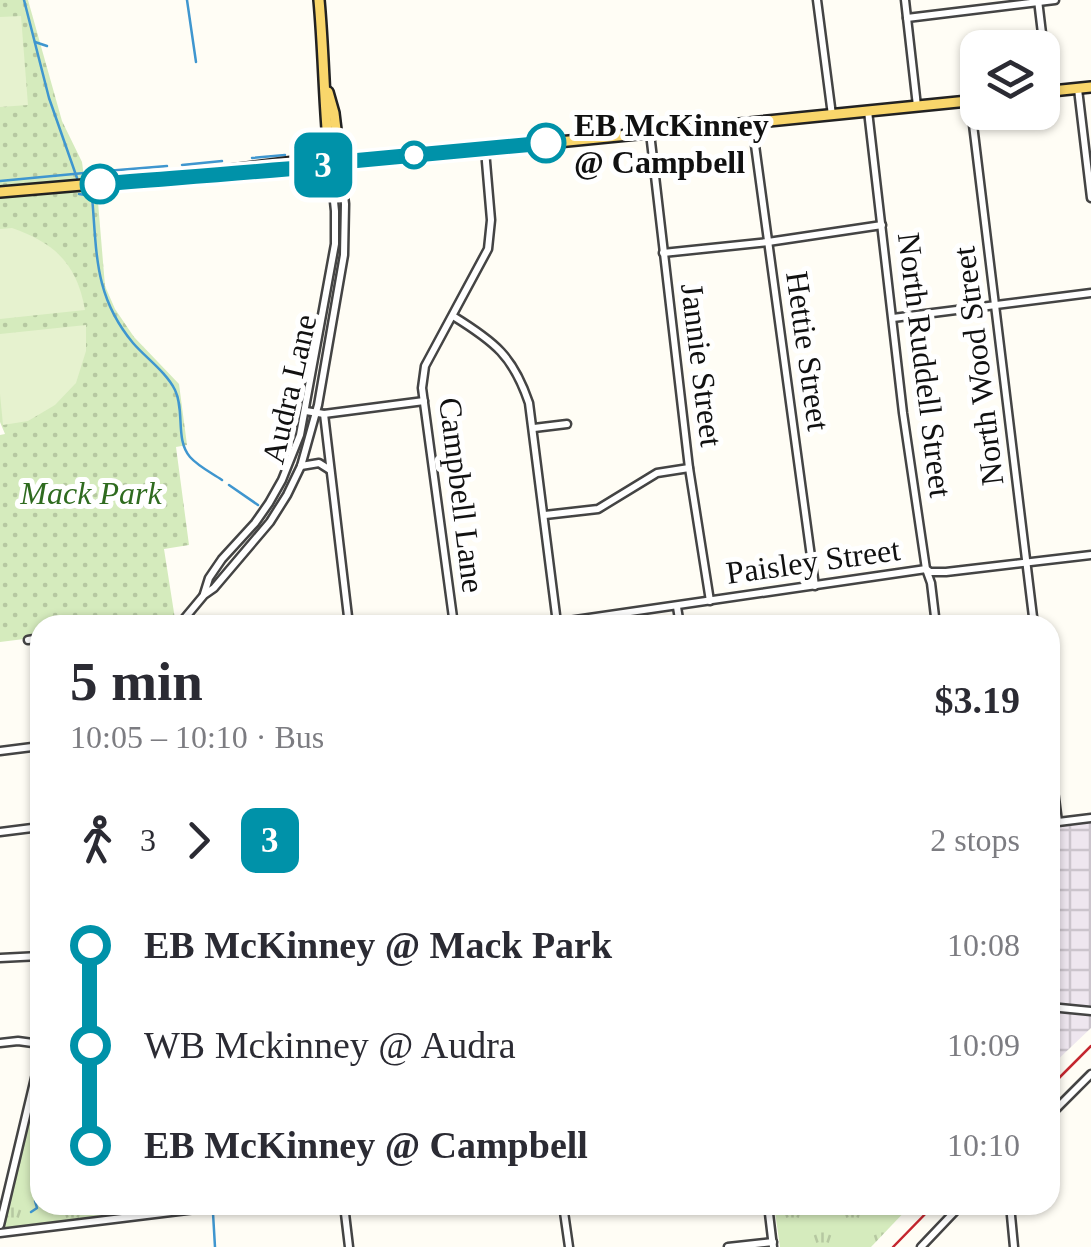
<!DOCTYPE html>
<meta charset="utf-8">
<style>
:root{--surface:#fff;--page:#f2f2f3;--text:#2b2b33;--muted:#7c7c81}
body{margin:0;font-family:"Times New Roman",serif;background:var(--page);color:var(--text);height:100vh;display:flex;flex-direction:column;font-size:38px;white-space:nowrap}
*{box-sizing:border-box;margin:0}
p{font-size:32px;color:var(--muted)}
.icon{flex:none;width:55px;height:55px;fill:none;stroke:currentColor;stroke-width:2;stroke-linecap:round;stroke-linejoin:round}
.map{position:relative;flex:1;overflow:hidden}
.side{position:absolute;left:30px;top:615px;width:1030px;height:600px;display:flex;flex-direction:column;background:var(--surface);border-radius:30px;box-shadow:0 2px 8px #0004}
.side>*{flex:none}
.badge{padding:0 20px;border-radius:15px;font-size:35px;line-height:65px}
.fabs{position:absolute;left:960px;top:30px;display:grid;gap:20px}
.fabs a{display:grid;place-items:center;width:100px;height:100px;border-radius:20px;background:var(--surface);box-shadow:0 2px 8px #0004;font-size:50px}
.map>.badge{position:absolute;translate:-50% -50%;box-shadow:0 0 0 5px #fff}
.legs{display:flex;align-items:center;gap:15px;height:110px;padding:0 40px;font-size:32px}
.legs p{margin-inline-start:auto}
.overview{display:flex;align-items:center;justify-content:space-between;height:170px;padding:0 40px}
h1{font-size:55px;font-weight:700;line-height:75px}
ul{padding:0 40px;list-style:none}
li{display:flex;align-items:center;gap:35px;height:100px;font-size:38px}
li i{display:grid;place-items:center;width:15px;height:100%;margin:0 12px;background:currentColor}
li i::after{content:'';width:25px;height:25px;margin:-12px;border:8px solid;border-radius:50%;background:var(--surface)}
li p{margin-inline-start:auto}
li:first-child i{background:linear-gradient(#0000 50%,currentColor 0)}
li:last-child i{background:linear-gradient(currentColor 50%,#0000 0)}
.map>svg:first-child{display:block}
.industrial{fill:url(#industrial-grid)}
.grass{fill:url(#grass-tufts)}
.park{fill:url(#park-dots)}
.pitch{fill:#e6f2cf}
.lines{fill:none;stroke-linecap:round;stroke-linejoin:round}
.stream{stroke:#3f96cf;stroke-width:2.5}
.minor-casing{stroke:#444;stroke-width:11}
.major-casing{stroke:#222;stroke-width:14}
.minor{stroke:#fff;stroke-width:6}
.major{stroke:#f9d66b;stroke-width:9}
.rail{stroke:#c4262e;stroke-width:2.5}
.line-1-casing{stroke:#fff;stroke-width:22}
.line-1{stroke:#0092a9;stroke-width:15}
.stop-1-dot{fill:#fff;stroke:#0092a9;stroke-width:5}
.labels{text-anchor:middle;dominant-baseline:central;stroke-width:10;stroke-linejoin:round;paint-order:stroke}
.stop-label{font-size:32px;font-weight:bold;fill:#111;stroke:#fff;text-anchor:start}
.street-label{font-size:32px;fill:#111;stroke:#fff}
.park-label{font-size:32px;font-style:italic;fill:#2f6b1f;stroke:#fff}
</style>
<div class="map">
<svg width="1091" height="1247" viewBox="0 0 1091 1247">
<defs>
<pattern id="industrial-grid" width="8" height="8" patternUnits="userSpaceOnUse" patternTransform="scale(2.5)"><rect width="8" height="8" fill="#eee6ef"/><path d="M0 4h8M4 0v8" fill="none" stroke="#cbc4cc"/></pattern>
<pattern id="grass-tufts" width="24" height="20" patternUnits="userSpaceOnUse" patternTransform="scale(2.5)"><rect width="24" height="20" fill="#d5ebbd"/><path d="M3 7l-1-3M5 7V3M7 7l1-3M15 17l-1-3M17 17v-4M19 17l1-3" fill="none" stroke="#b6c8a1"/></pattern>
<pattern id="park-dots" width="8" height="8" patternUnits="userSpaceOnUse" patternTransform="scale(2.5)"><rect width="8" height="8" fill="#d5ebbd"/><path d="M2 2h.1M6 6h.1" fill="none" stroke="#b6c8a1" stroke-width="1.8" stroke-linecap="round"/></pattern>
</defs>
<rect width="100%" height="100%" fill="#fffdf5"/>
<polygon class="industrial" points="1091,818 1091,1028 1050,1067 1050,823"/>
<g class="grass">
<path d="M40 1074V1205C66 1205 85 1208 108 1207L109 1205H228L0 1233V1225L36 1075Z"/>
<polygon points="774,1205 911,1205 871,1247 780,1247"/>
</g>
<polygon class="park" points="0,0 28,0 62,121 82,162 85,185 97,190 105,286 115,309 134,337 179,384 187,445 176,447 189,545 164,549 175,619 129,625 40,625 40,637 0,642 0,435 5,434 0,422"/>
<g class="pitch">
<polygon points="21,16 28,105 0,107 0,17"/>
<path d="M12 228C55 243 77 264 85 310L0 319V229Z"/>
<polygon points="86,325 86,351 76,383 55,405 28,421 3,425 0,394 0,334"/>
</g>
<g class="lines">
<g class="stream">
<polyline points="24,0 49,98 77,178"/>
<polyline points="187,0 196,62"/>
<polyline points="35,42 47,46"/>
<polyline points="252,158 285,155"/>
<polyline points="182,165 222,161"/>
<polyline points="106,171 167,166"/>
<polyline points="0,181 84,173"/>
<path d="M79 194 92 196C97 254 94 296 133 343 146 358 166 372 175 390 185 410 175 440 190 457 199 467 212 473 222 480"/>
<polyline points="229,485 258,505"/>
<polyline points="31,1212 37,1208 35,1201 40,1183"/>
<polyline points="213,1213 215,1247"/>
</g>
<g class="minor-casing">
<g id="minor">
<polyline points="817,0 832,115"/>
<polyline points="905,0 917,106"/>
<polyline points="1038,0 1049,92"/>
<polyline points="907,18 1055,0"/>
<polyline points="1078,89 1091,198"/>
<polyline points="970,100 1034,625"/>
<polyline points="868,111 903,413 926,569 931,583 936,625"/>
<polyline points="752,123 815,586"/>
<polyline points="650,133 689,468 710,601"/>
<polyline points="663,253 768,242 882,225"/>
<path d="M453 316C495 342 513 356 529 403L557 623"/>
<polyline points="893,318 1091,293"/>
<polyline points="306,411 324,414 424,401"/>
<polyline points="324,414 349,625"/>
<polyline points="534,428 567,424"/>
<polyline points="301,466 319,463 330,470"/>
<polyline points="545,515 598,509 657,473 689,468"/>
<polyline points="204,594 209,578 222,559 255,523 269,503 282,480 300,435 335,244 335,211 330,163"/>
<polyline points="677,607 680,625"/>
<polyline points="179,625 204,595 214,588 270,522 287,495 301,466 318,405 344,255 345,204 340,163"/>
<polyline points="454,625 422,388 425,366 488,249 491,220 485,150"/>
<polyline points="541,625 926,569 930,572 946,572 1091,555"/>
<polyline points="28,640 40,638"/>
<polyline points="0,751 40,746"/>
<polyline points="1050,759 1058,822"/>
<polyline points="1050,823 1091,818"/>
<polyline points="0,832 40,827"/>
<polyline points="0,958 40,956"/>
<polyline points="1050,1007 1091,1011"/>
<polyline points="0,1043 18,1041 40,1044"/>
<polyline points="1050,1115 1091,1074"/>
<polyline points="344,1205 349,1247"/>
<polyline points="563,1205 569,1247"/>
<polyline points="768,1205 773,1247"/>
<polyline points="1010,1205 1014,1247"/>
<polyline points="0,1225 40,1057"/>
<polyline points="0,1233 228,1205"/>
<polyline points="728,1247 773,1242"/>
<polyline points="921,1247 961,1205"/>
</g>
</g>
<g class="major-casing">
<g id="major">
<path d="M319 0C324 54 324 109 330 163"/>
<polyline points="328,92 334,113 340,163"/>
<polyline points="1042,92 1091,87"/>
<polyline points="249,173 319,166 328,163"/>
<polyline points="0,192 176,177 318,159 330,163 349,163 978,100"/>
</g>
</g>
<use href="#minor" class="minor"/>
<use href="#major" class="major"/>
<g class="rail">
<polyline points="1050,1087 1091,1046"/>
<polyline points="893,1247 934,1205"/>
</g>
</g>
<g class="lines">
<g class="line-1-casing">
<path id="line-1" d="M100 184C173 178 246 173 319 166L330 163 546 143"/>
</g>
<use href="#line-1" class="line-1"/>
</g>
<g class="stop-1-dot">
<circle cx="546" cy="143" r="18"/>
<circle cx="414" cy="155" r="12"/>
<circle cx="100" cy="184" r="18"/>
</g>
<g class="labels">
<g class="stop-label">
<text x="574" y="125">EB McKinney<tspan x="574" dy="37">@ Campbell</tspan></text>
</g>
<g class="street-label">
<text transform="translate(808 351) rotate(82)">Hettie Street</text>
<text transform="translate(702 365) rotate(83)">Jannie Street</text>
<text transform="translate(925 365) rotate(83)">North Ruddell Street</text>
<text transform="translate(978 366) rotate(-97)">North Wood Street</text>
<text transform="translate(289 389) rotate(-77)">Audra Lane</text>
<text transform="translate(462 495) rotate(83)">Campbell Lane</text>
<text transform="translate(813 561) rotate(-8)">Paisley Street</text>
</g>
<g class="park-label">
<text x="91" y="493">Mack Park</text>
</g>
</g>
</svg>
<div class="fabs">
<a><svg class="icon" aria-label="layers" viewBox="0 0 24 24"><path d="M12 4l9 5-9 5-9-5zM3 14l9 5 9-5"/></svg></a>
</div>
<b class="badge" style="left:323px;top:165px;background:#0092a9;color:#fff">3</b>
<section class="side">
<div class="overview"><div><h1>5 min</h1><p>10:05 – 10:10 · Bus</p></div><b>$3.19</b></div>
<div class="legs"><svg class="icon" aria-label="walk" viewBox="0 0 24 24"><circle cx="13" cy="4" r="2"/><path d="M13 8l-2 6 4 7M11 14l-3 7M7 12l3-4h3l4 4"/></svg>3<svg class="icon" aria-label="forward" viewBox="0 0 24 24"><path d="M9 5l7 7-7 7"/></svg><b class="badge" style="background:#0092a9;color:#fff">3</b><p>2 stops</p></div>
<ul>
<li><i style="color:#0092a9"></i><b>EB McKinney @ Mack Park</b><p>10:08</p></li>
<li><i style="color:#0092a9"></i><span>WB Mckinney @ Audra</span><p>10:09</p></li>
<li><i style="color:#0092a9"></i><b>EB McKinney @ Campbell</b><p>10:10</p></li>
</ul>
</section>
</div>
